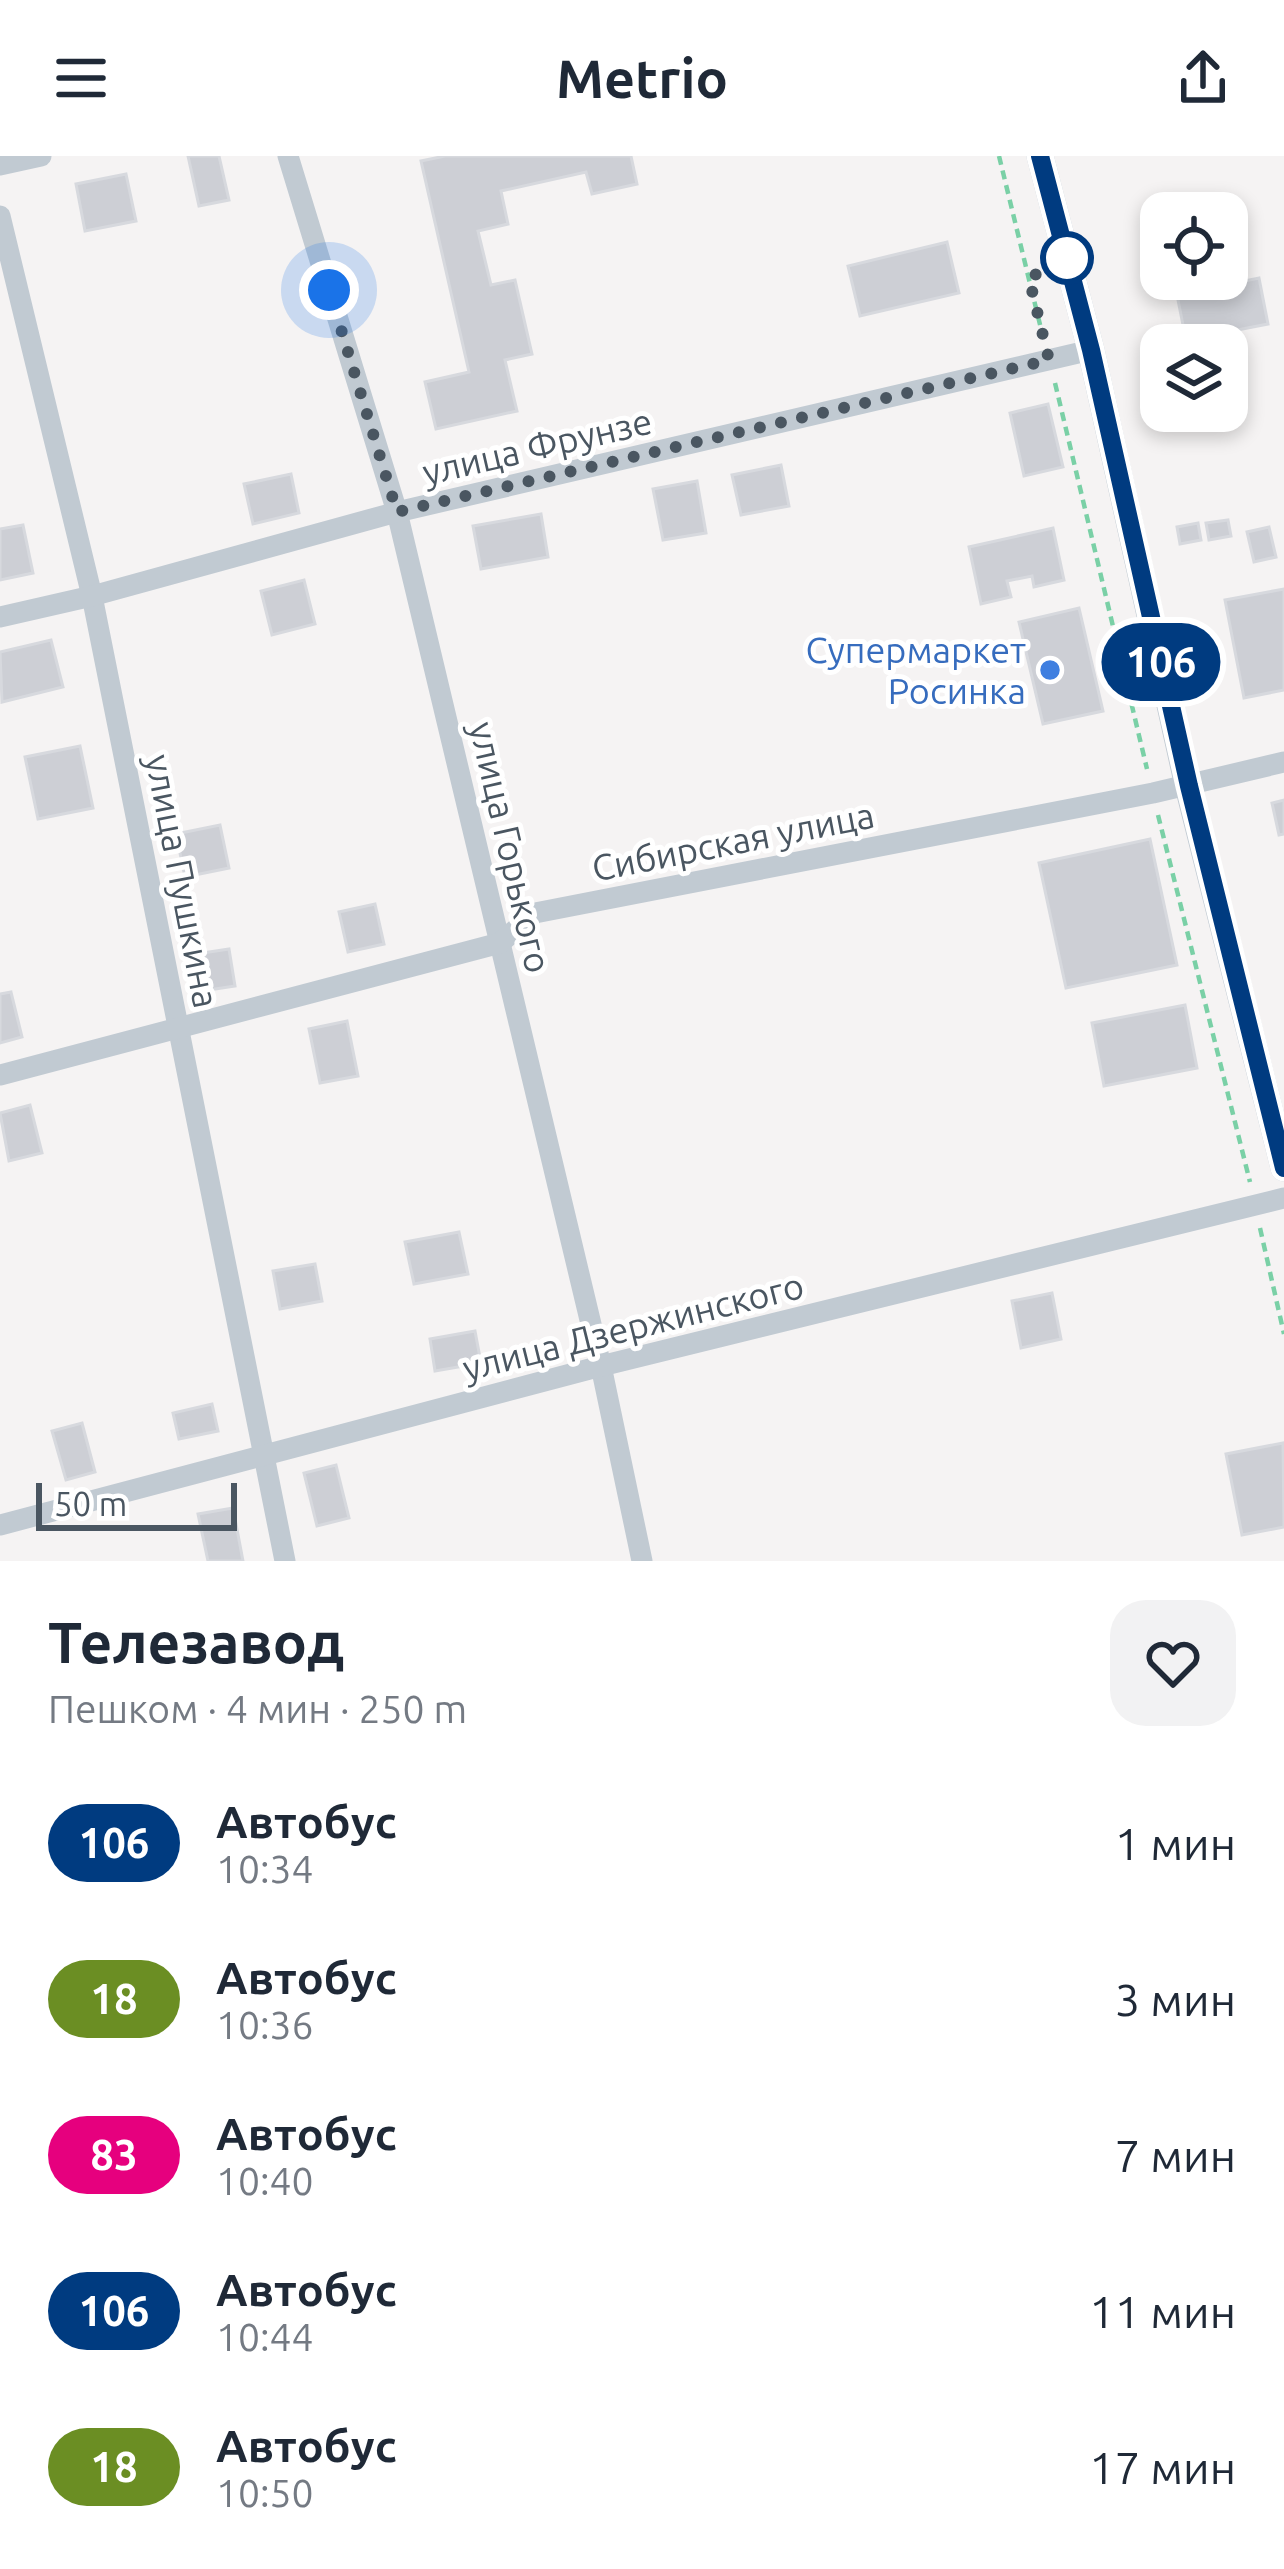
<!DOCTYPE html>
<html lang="ru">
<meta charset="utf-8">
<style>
:root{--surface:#fff;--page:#f2f2f3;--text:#1f2937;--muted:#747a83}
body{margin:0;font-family:Ubuntu,sans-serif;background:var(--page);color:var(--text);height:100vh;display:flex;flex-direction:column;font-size:45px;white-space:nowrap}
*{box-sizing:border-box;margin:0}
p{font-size:39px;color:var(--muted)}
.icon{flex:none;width:66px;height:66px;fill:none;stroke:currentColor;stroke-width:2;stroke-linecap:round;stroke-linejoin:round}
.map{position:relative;height:1405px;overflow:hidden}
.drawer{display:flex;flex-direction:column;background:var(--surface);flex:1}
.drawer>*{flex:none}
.badge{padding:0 24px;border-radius:39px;font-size:42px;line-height:78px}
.tools{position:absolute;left:1140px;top:36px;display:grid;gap:24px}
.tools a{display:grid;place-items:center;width:108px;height:108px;border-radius:24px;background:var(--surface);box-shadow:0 6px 18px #0003;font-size:60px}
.scale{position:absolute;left:36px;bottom:30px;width:201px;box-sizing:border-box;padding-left:12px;border:6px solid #4a5661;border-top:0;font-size:33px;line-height:42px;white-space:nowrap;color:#4a5661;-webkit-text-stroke:9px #fff;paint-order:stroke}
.you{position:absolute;width:60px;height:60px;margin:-30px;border:9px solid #fff;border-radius:50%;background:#1a73e8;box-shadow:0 0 0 18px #1a73e833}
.map>.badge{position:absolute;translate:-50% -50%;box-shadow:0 0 0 6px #fff}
.round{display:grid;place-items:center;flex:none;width:126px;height:126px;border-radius:36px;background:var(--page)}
.overview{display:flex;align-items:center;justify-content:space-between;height:204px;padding:0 48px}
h1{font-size:57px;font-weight:700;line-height:90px}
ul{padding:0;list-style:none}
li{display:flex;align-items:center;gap:36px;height:156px;padding:0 48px}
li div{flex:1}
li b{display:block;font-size:45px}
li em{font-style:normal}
li .badge{min-width:132px;font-weight:700;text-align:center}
header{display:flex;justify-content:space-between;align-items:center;height:156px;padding:0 48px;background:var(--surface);font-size:54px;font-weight:700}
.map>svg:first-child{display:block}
.building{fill:#cdcfd5;stroke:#d7d9de;stroke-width:3}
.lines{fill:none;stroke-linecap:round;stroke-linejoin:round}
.path{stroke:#7ad0a6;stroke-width:4.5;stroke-dasharray:9 6;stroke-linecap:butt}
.minor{stroke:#c1cad2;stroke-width:21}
.tertiary{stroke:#c1cad2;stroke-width:27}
.line-casing{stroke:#fff;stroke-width:27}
.line{stroke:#003b80;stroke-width:18}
.walk{stroke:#4a5661;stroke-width:12;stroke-dasharray:0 21.6}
.stop-dot{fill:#fff;stroke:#003b80;stroke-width:6}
.shop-dot{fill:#3f7fe0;stroke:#fff;stroke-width:4.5}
.labels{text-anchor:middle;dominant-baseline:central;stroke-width:10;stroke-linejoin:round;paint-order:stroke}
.street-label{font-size:36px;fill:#4a5661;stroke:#fff}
.shop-label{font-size:36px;fill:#366cbe;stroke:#fff;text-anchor:end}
</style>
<header><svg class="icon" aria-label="menu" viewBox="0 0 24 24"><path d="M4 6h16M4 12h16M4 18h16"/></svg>Metrio<svg class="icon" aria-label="share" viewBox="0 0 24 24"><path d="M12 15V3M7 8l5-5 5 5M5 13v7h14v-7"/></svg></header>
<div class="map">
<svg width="1284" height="1405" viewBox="0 0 1284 1405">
<rect width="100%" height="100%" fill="#f5f3f3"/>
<g class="building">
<polygon points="188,0 219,0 229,44 199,50"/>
<polygon points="445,0 631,0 637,28 592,38 586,16 501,35 508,68 478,75 491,129 515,124 532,198 505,204 517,255 436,273 425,226 469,216 421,5"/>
<polygon points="126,18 136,65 85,75 76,28"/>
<polygon points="947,86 959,137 860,160 848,110"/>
<polygon points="1259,122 1268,168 1186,184 1177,139"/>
<polygon points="1048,248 1063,311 1024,320 1010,257"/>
<polygon points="781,309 789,350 741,359 732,319"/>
<polygon points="291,318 299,357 253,368 244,328"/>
<polygon points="697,325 706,377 663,384 653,333"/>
<polygon points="541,358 548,401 481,413 473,370"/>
<polygon points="1228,364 1231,380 1209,384 1206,367"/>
<polygon points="1198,367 1201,384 1180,388 1177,371"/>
<polygon points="23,369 33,417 0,424 0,373"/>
<polygon points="1269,371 1276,401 1254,406 1247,376"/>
<polygon points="1053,372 1064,424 1034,431 1032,420 1007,425 1011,441 981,448 969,391"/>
<polygon points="304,424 315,468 272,479 261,435"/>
<polygon points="1284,433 1284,534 1244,542 1225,444"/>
<polygon points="1079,452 1103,555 1043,568 1019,466"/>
<polygon points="51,484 63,531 2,546 0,496"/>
<polygon points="80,590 93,652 38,663 25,601"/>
<polygon points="1284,644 1284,678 1279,679 1272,647"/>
<polygon points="220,669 229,712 185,721 176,678"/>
<polygon points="1150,683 1177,809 1066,832 1039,707"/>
<polygon points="375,748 384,788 348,796 339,756"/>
<polygon points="229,793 235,830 202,835 196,798"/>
<polygon points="11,836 22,881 0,887 0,838"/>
<polygon points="1185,849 1197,912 1104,930 1092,867"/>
<polygon points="347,865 358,920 320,927 309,873"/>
<polygon points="30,949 42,997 9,1005 0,957"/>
<polygon points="459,1076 468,1118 414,1128 405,1086"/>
<polygon points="315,1108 322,1145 280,1153 273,1115"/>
<polygon points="1052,1137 1061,1183 1021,1192 1012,1145"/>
<polygon points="475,1175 481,1207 435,1215 430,1183"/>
<polygon points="212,1248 218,1275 179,1283 173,1257"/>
<polygon points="82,1267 95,1316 66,1324 52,1275"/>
<polygon points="1283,1287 1284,1371 1242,1379 1226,1298"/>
<polygon points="336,1309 349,1362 317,1370 304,1317"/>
<polygon points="233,1352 243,1405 208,1405 198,1358"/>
</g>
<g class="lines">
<g class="path">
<polyline points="999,0 1043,181"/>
<polyline points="1055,227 1147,613"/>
<polyline points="1158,659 1250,1026"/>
<polyline points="1260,1072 1284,1178"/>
</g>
<g class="minor">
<polyline points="288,0 397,356 601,1210 642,1405"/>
<polyline points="0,9 41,0"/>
<polyline points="0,60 92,440 285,1405"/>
<polyline points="0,461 92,440 397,356 1091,194"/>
<polyline points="0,919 500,787 535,757 1153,637 1284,606"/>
<polyline points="0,1369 601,1210 1284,1042"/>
</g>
<polyline class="tertiary" points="1040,0 1091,194 1188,630 1284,1012"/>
</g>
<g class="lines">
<g class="line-casing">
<polyline id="line" points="1040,0 1091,194 1189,630 1284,1012"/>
</g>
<use href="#line" class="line"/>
<polyline class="walk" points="329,134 397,356 1049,204 1029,122 1067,102"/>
</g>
<circle class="stop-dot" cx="1067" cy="102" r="24"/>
<circle class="shop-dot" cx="1050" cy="514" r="12"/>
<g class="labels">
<g class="street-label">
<text transform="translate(537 290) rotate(-13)">улица Фрунзе</text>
<text transform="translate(733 685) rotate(-11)">Сибирская улица</text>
<text transform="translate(511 691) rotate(77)">улица Горького</text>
<text transform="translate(183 725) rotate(79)">улица Пушкина</text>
<text transform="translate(633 1170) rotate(-14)">улица Дзержинского</text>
</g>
<g class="shop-label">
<text x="1026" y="493">Супермаркет<tspan x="1026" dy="41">Росинка</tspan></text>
</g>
</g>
</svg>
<div class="tools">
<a><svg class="icon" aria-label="locate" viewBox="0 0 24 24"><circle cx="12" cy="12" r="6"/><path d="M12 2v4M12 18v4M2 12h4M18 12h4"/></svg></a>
<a><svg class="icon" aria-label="layers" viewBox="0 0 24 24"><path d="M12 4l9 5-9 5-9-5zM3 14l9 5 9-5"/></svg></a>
</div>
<div class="scale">50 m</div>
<div class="you" style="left:329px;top:134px"></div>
<b class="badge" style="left:1161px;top:506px;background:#003b80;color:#fff">106</b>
</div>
<section class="drawer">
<div class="overview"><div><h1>Телезавод</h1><p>Пешком · 4 мин · 250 m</p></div><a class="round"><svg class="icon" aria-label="heart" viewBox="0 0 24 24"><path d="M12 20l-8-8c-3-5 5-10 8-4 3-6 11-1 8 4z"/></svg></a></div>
<ul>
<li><span class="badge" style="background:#003b80;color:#fff">106</span><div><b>Автобус</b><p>10:34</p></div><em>1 мин</em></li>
<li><span class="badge" style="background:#6b8e23;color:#fff">18</span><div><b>Автобус</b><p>10:36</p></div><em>3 мин</em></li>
<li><span class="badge" style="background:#e6007e;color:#fff">83</span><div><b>Автобус</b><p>10:40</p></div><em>7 мин</em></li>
<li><span class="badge" style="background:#003b80;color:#fff">106</span><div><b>Автобус</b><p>10:44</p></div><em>11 мин</em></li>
<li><span class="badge" style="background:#6b8e23;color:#fff">18</span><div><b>Автобус</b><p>10:50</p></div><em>17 мин</em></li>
</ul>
</section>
